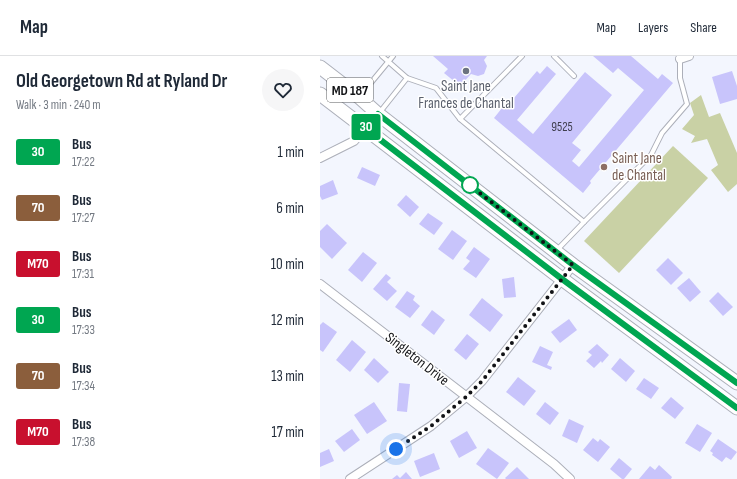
<!DOCTYPE html>
<meta charset="utf-8">
<style>
:root{--surface:#fff;--page:#f6f6f7;--text:#1f2937;--muted:#747a83;--line:#e0e1e3}
body{margin:0;font-family:"Sofia Sans Condensed",sans-serif;background:var(--page);color:var(--text);height:100vh;display:flex;flex-direction:column;font-size:15px;white-space:nowrap}
*{box-sizing:border-box;margin:0}
p{font-size:13px;color:var(--muted)}
.icon{flex:none;width:22px;height:22px;fill:none;stroke:currentColor;stroke-width:2;stroke-linecap:round;stroke-linejoin:round}
.map{position:relative;flex:1;overflow:hidden}
.details{display:flex;flex-direction:column;background:var(--surface);width:320px}
.details>*{flex:none}
.badge{padding:0 8px;border-radius:3px;font-size:14px;line-height:26px}
.you{position:absolute;width:20px;height:20px;margin:-10px;border:3px solid #fff;border-radius:50%;background:#1a73e8;box-shadow:0 0 0 6px #1a73e833}
.map>.badge{position:absolute;translate:-50% -50%;box-shadow:0 0 0 2px #fff}
.round{display:grid;place-items:center;flex:none;width:42px;height:42px;border-radius:21px;background:var(--page)}
.headline{display:flex;align-items:center;justify-content:space-between;height:68px;padding:0 16px}
h1{font-size:19px;font-weight:700;line-height:30px}
ul{padding:0;list-style:none}
li{display:flex;align-items:center;gap:12px;height:56px;padding:0 16px}
li div{flex:1}
li b{display:block;font-size:15px}
li em{font-style:normal}
li .badge{min-width:44px;font-weight:700;text-align:center}
header{display:flex;align-items:center;gap:24px;box-sizing:border-box;height:56px;padding:0 20px;background:var(--surface);border-bottom:1px solid var(--line)}
header strong{font-size:19px}
nav{display:flex;gap:22px;margin-inline-start:auto;font-size:14px}
main{display:flex;flex:1;min-height:0}
.map>svg:first-child{display:block}
.green{fill:#c9d1a5}
.building{fill:#c8c4fb}
.lines{fill:none;stroke-linecap:round;stroke-linejoin:round}
.lane-casing{stroke:#acafb9;stroke-width:6}
.street-casing{stroke:#acafb9;stroke-width:10}
.primary-casing{stroke:#acafb9;stroke-width:15}
.lane{stroke:#fff;stroke-width:4}
.street{stroke:#fff;stroke-width:8}
.primary{stroke:#fff;stroke-width:13}
.line-casing{stroke:#fff;stroke-width:9}
.line{stroke:#00a651;stroke-width:6}
.walk{stroke:#121316;stroke-width:4;stroke-dasharray:0 7.2}
.worship-dot{fill:#6b7280;stroke:#fff;stroke-width:1.5}
.education-dot{fill:#8d6e63;stroke:#fff;stroke-width:1.5}
.stop-dot{fill:#fff;stroke:#00a651;stroke-width:2}
.labels{text-anchor:middle;dominant-baseline:central;stroke-width:3;stroke-linejoin:round;paint-order:stroke}
.number-label{font-size:13px;fill:#403f4f}
.shield{fill:#fff;stroke:#595a5c;stroke-width:1}
.shield-label{font-size:14px;font-weight:bold;fill:#121316}
.worship-label{font-size:15px;fill:#5b616d;stroke:#fff}
.education-label{font-size:15px;fill:#785e54;stroke:#fff;text-anchor:start}
.street-label{font-size:15px;fill:#121316;stroke:#fff}
</style>
<header>
<strong>Map</strong>
<nav><a>Map</a><a>Layers</a><a>Share</a></nav>
</header>
<main>
<section class="details">
<div class="headline"><div><h1>Old Georgetown Rd at Ryland Dr</h1><p>Walk · 3 min · 240 m</p></div><a class="round"><svg class="icon" aria-label="heart" viewBox="0 0 24 24"><path d="M12 20l-8-8c-3-5 5-10 8-4 3-6 11-1 8 4z"/></svg></a></div>
<ul>
<li><span class="badge" style="background:#00a651;color:#fff">30</span><div><b>Bus</b><p>17:22</p></div><em>1 min</em></li>
<li><span class="badge" style="background:#8b5e3c;color:#fff">70</span><div><b>Bus</b><p>17:27</p></div><em>6 min</em></li>
<li><span class="badge" style="background:#c8102e;color:#fff">M70</span><div><b>Bus</b><p>17:31</p></div><em>10 min</em></li>
<li><span class="badge" style="background:#00a651;color:#fff">30</span><div><b>Bus</b><p>17:33</p></div><em>12 min</em></li>
<li><span class="badge" style="background:#8b5e3c;color:#fff">70</span><div><b>Bus</b><p>17:34</p></div><em>13 min</em></li>
<li><span class="badge" style="background:#c8102e;color:#fff">M70</span><div><b>Bus</b><p>17:38</p></div><em>17 min</em></li>
</ul>
</section>
<div class="map">
<svg width="417" height="423" viewBox="0 0 417 423">
<rect width="100%" height="100%" fill="#f3f6fe"/>
<g class="green">
<polygon points="381,39 389,61 400,57 417,97 417,128 408,136 391,114 398,109 387,83 371,87 375,80 362,73 374,59 370,47"/>
<polygon points="353,90 388,122 299,217 264,185"/>
</g>
<g class="building">
<polygon points="113,0 167,0 164,4 167,10 164,18 158,20 151,18 140,30 124,17 128,13"/>
<polygon points="273,0 311,0 338,23 342,18 353,27 270,125 271,127 263,137 174,62 186,47 188,49 217,15 220,18 227,10 236,18 197,64 213,78 265,16 292,39 252,87 261,94 252,105 259,111 324,34 298,12 293,17"/>
<polygon points="412,15 417,30 417,43 400,48 392,21"/>
<polygon points="42,111 60,119 55,130 37,122"/>
<polygon points="13,124 18,138 2,144 0,140 0,130"/>
<polygon points="86,139 99,151 90,161 77,149"/>
<polygon points="108,157 123,167 114,179 99,168"/>
<polygon points="7,168 27,187 12,203 0,191 0,175"/>
<polygon points="132,174 147,185 133,204 118,193"/>
<polygon points="154,191 170,203 156,222 143,213 150,205 146,202"/>
<polygon points="43,196 57,207 42,226 28,214"/>
<polygon points="348,202 363,217 351,229 336,214"/>
<polygon points="66,218 71,222 67,226 77,235 67,245 53,233"/>
<polygon points="194,221 196,241 184,242 182,223"/>
<polygon points="369,222 381,236 370,246 357,232"/>
<polygon points="87,235 95,240 93,244 100,250 90,262 75,251"/>
<polygon points="398,236 413,251 403,260 389,245"/>
<polygon points="162,242 183,259 170,276 149,259"/>
<polygon points="112,254 125,264 114,279 101,269"/>
<polygon points="249,263 257,274 240,287 231,276"/>
<polygon points="3,266 17,276 3,296 0,294 0,269"/>
<polygon points="147,278 159,288 146,304 134,294"/>
<polygon points="32,284 46,296 30,316 16,304"/>
<polygon points="277,288 289,299 282,307 281,305 274,312 266,305 272,299 268,296"/>
<polygon points="220,290 233,296 227,309 232,311 231,314 212,306"/>
<polygon points="54,302 69,316 58,327 44,314"/>
<polygon points="300,302 315,315 306,326 291,313"/>
<polygon points="198,321 216,335 204,350 186,336"/>
<polygon points="324,322 339,332 331,343 316,333"/>
<polygon points="79,327 90,328 87,356 77,355"/>
<polygon points="351,341 364,352 355,363 341,352"/>
<polygon points="54,346 67,365 47,378 34,359"/>
<polygon points="225,346 239,357 230,369 216,358"/>
<polygon points="249,363 264,370 257,387 242,380"/>
<polygon points="377,368 392,377 380,396 365,387"/>
<polygon points="32,373 40,384 24,396 15,385"/>
<polygon points="147,375 157,392 139,402 130,385"/>
<polygon points="273,382 278,386 280,383 290,391 278,406 263,394"/>
<polygon points="398,383 417,396 411,404 406,401 402,406 392,399 393,397 390,395"/>
<polygon points="168,392 189,407 177,423 156,408"/>
<polygon points="9,393 14,405 0,411 0,397"/>
<polygon points="114,397 120,413 100,421 94,405"/>
<polygon points="299,402 312,413 304,423 302,423 290,413"/>
<polygon points="339,409 352,421 351,423 319,423 330,410 335,414"/>
<polygon points="197,411 209,423 186,423 185,422"/>
<polygon points="86,416 92,423 72,423 77,419 80,422"/>
</g>
<g class="lines">
<g class="lane-casing">
<g id="lane">
<polyline points="62,0 87,22 116,32 140,63 202,0"/>
<polyline points="234,0 254,20"/>
<polyline points="40,40 73,0"/>
<polyline points="60,56 87,22"/>
<polyline points="140,63 264,166 236,195"/>
<polyline points="264,166 331,99 342,77 367,48 360,22 360,3"/>
</g>
</g>
<g class="street-casing">
<g id="street">
<polyline points="360,3 369,0"/>
<polyline points="0,102 34,85 58,58"/>
<polyline points="0,228 234,408 250,423"/>
<polyline points="30,423 111,370 146,341 162,325 253,209"/>
</g>
</g>
<g class="primary-casing">
<g id="primary">
<polyline points="0,11 39,41 58,58 253,209 417,327"/>
<polyline points="0,38 242,223 417,352"/>
</g>
</g>
<use href="#lane" class="lane"/>
<use href="#street" class="street"/>
<use href="#primary" class="primary"/>
</g>
<g class="lines">
<g class="line-casing">
<polyline id="line" points="417,327 253,209 58,58 45,72 242,223 417,352"/>
</g>
<use href="#line" class="line"/>
<polyline class="walk" points="76,393 111,370 146,341 162,325 253,209 148,128 150,129"/>
</g>
<circle class="worship-dot" cx="146" cy="15" r="4"/>
<circle class="education-dot" cx="284" cy="111" r="4"/>
<circle class="stop-dot" cx="150" cy="129" r="8"/>
<g class="labels">
<g class="number-label">
<text x="242" y="71">9525</text>
</g>
<rect class="shield" x="7" y="22" width="46" height="24" rx="3"/>
<g class="shield-label">
<text x="30" y="34">MD 187</text>
</g>
<g class="worship-label">
<text x="146" y="30">Saint Jane<tspan x="146" dy="17">Frances de Chantal</tspan></text>
</g>
<g class="education-label">
<text x="292" y="102">Saint Jane<tspan x="292" dy="17">de Chantal</tspan></text>
</g>
<g class="street-label">
<text transform="translate(97 303) rotate(38)">Singleton Drive</text>
</g>
</g>
</svg>
<div class="you" style="left:76px;top:393px"></div>
<b class="badge" style="left:46px;top:71px;background:#00a651;color:#fff">30</b>
</div>
</main>
